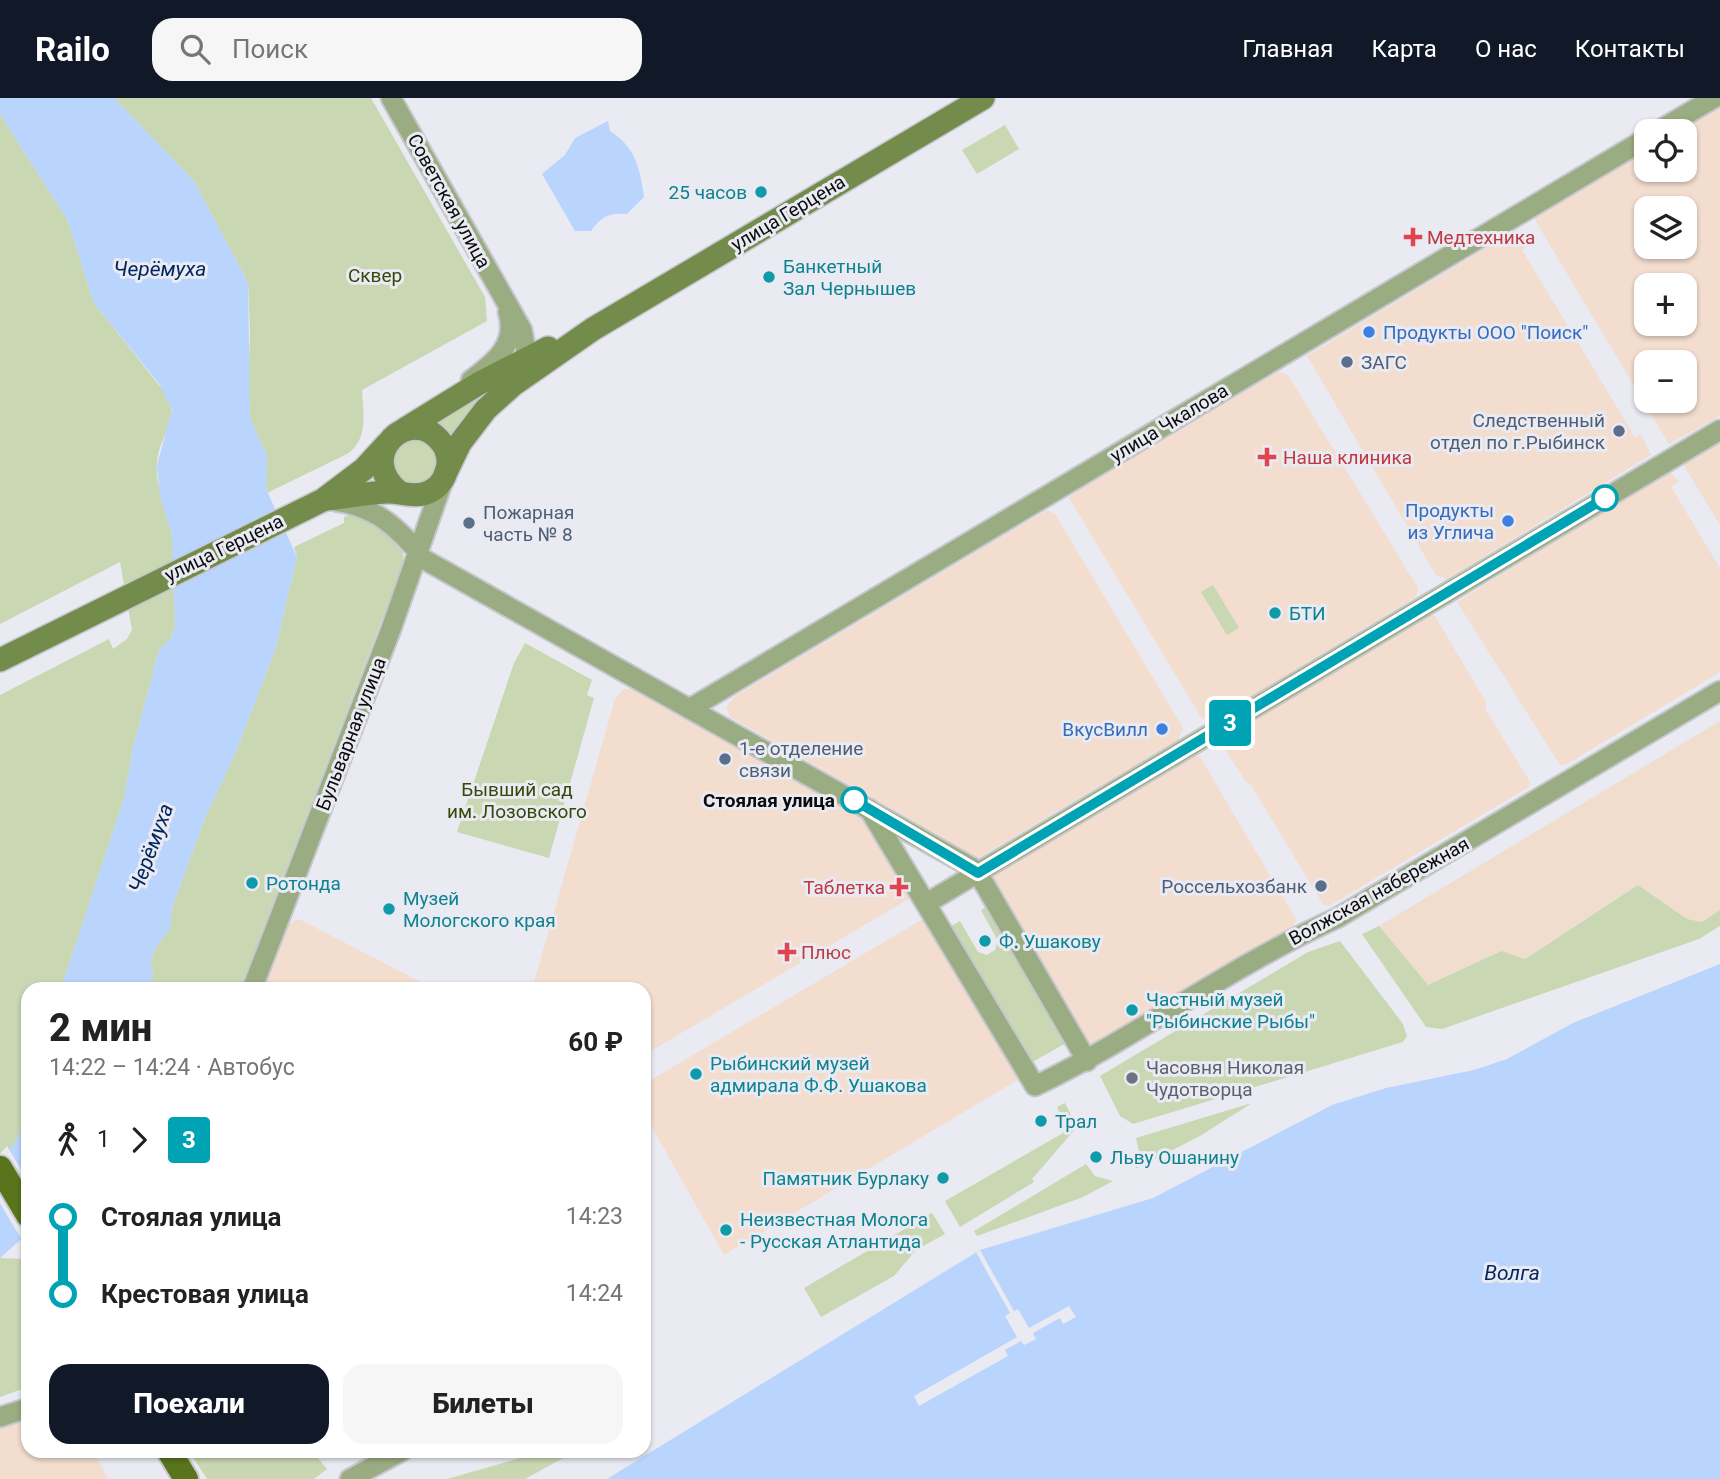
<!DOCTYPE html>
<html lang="ru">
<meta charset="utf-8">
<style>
:root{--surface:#fff;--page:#f6f6f6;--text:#222;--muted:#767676;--accent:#111827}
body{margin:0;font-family:Roboto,sans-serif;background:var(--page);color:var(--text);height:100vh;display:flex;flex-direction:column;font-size:26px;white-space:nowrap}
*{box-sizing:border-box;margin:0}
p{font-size:23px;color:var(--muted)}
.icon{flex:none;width:38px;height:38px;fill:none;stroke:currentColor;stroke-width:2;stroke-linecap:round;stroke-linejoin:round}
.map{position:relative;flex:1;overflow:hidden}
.drawer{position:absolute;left:21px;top:884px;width:630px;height:476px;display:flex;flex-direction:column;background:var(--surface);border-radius:21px;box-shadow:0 2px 5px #0004}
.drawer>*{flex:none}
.badge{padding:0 14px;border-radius:5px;font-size:24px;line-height:46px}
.fabs{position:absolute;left:1634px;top:21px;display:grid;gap:14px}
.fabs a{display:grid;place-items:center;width:63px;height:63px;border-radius:14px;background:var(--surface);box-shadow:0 2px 5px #0004;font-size:35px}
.map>.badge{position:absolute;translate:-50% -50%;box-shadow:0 0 0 4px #fff}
.legs{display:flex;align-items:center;gap:10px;height:77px;padding:0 28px;font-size:23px}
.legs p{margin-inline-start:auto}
.headline{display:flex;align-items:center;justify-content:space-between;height:119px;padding:0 28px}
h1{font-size:38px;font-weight:800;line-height:52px}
.cta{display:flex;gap:14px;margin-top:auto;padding:14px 28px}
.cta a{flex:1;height:80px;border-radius:21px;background:var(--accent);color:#fff;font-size:28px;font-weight:800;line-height:80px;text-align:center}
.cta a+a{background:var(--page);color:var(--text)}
ul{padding:0 28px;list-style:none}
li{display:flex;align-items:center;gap:24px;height:77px;font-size:26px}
li i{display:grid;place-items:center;width:10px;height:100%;margin:0 9px;background:currentColor}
li i::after{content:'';width:18px;height:18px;margin:-9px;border:5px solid;border-radius:50%;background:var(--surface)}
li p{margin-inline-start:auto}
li:first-child i{background:linear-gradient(#0000 50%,currentColor 0)}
li:last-child i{background:linear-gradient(currentColor 50%,#0000 0)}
header{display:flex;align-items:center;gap:42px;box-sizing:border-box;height:98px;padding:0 35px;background:var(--accent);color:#fff}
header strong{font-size:33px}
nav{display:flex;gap:38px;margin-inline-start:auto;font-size:24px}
.search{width:490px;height:63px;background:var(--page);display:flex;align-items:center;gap:18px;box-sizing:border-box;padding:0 24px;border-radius:21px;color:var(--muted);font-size:26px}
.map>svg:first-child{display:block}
.commercial{fill:#f2ddcf;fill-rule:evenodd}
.industrial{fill:#f1ddce}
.green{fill:#c9d7b3}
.water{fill:#b9d4fd}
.pier{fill:#eaeaf2}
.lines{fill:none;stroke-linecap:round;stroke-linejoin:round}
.tertiary-casing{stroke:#c6c6ce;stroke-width:23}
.secondary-casing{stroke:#c6c6ce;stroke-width:26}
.primary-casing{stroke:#c6c6ce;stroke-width:28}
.tertiary{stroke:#9aac81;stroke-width:19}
.secondary{stroke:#738c4b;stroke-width:23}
.primary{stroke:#58751c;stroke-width:24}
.line-1-casing{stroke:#fff;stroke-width:16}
.line-1{stroke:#00a3b4;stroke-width:10}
.culture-dot{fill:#0f9aa8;stroke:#eaeaf2;stroke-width:2.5}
.health-dot{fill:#e0444e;stroke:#eaeaf2;stroke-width:2.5}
.shop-dot{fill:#3f7fe0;stroke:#eaeaf2;stroke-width:2.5}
.service-dot{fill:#5c6f8a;stroke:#eaeaf2;stroke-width:2.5}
.stop-1-dot{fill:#fff;stroke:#00a3b4;stroke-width:3.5}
.worship-dot{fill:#6b7280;stroke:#eaeaf2;stroke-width:2.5}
.labels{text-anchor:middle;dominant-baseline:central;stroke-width:6;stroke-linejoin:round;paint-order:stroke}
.culture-label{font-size:19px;fill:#0d838f;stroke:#eaeaf2;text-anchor:start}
.street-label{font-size:19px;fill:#0c0c0e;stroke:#eaeaf2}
.health-label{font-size:19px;fill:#be3a42;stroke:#eaeaf2;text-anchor:start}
.park-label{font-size:19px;fill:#364807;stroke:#eaeaf2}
.shop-label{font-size:19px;fill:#366cbe;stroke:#eaeaf2;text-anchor:end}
.service-label{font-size:19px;fill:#4e5e75;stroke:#eaeaf2;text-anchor:start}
.stop-label{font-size:19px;font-weight:bold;fill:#0c0c0e;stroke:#eaeaf2;text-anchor:end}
.worship-label{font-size:19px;fill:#5b616d;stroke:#eaeaf2;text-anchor:start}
.water-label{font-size:21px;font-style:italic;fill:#00255f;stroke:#eaeaf2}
</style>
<header>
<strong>Railo</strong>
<div class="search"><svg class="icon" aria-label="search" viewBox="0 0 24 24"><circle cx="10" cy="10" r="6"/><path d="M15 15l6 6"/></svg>Поиск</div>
<nav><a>Главная</a><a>Карта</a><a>О нас</a><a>Контакты</a></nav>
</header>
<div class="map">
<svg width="1720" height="1381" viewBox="0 0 1720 1381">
<rect width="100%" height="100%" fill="#eaeaf2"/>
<g class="commercial">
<path d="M1720 8V318L1669 346 1535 122 1538 116 1647 51V72H1685V33H1677ZM1647 110H1685V149H1647ZM1647 187H1685V226H1647ZM1647 264H1685V303H1647Z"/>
<polygon points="1511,135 1517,135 1528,148 1522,152 1635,339 1641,336 1651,357 1447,481 1436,477 1307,258"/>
<polygon points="1278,274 1288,277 1418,490 1416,499 1212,622 1206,622 1201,619 1069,400 1073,395"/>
<polygon points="1720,343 1720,427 1683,366"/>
<polygon points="1669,373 1679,384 1671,389 1720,470 1720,574 1565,667 1560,667 1457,504"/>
<polygon points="1047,412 1055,416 1183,630 1178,642 978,760 730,619 726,609 734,599"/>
<polygon points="1430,517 1435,518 1486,604 1486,612 1530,684 1529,689 1329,808 1323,806 1251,687 1246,684 1228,656 1222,646 1223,641"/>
<polygon points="624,591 631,591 872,724 912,799 644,957 644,891 532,891 615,601"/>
<polygon points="1196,658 1200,659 1296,821 1293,829 1093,947 1086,947 991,779"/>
<polygon points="928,818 1021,980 724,1157 644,1015 644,986"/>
<polygon points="294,822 301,822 434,891 263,891 287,829"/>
<polygon points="28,1321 28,1353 93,1353 108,1381 0,1381 0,1331"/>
</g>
<polygon class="industrial" points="1720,623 1720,812 1702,825 1687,821 1638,787 1524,861 1500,853 1428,887 1386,839 1379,828"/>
<g class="green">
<path d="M114 0H371L485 199 487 223 362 292C363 315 369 341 347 356L267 395 265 381 267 358 250 320 248 299 250 232 248 185 194 83Z"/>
<path d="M0 16 67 121 94 205 170 301C176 325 159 341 157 364 155 390 168 412 172 438 176 468 174 500 175 530L170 541 159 552 133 650 124 701 61 891H28V1018L15 1045 0 1062V597L109 541 113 551 127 541 132 532 120 464 0 526Z"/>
<polygon points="1005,27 1019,51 977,76 962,52"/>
<polygon points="498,282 480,302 453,346 446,333 431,324"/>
<polygon points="413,339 434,347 439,370 428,385 405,387 390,367 392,352"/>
<polygon points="353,415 363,415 402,449 404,464 240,891 149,891 153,875 150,864 155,851 170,830 172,810 205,720 237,651 275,552 297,459 294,449 344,425 344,419"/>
<polygon points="1213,487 1239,530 1227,537 1201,494"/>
<polygon points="525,545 592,582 587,597 594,600 549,760 457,734 514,565"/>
<polygon points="1638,787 1687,821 1702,824 1720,812 1720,828 1699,841 1442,931 1426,929 1362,836 1379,828 1428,887 1501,853 1525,861"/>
<polygon points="989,807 1068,944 1027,967 948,830 960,823 978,854 987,857 995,852 998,843 981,812"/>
<polygon points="1340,843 1403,926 1407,938 1403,944 1133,1026 1120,1018 1100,978 1308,854"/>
<polygon points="1065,1005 1077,1029 1032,1081 1034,1084 960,1129 945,1103 1063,1035 1065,1027 1057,1009"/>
<polygon points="1252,1005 1200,1038 1135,1071 1140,1059 1136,1040"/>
<polygon points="1086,1066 1095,1078 1113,1083 1083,1099 977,1138 974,1133"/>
<polygon points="932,1115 945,1136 916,1152 894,1178 821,1219 804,1190"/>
<polygon points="0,1160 23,1161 28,1168 28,1289 0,1299"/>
<polygon points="189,1353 246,1353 245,1358 249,1360 251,1353 312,1353 327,1371 314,1381 207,1381"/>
<polygon points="545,1353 576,1353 525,1381 447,1381"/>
</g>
<g class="water">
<polygon points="0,0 114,0 194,83 248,185 250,320 267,358 266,391 297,459 275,552 237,651 205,720 172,810 170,830 155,851 150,864 153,875 149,891 61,891 124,701 133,650 159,552 170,541 175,530 172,438 160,398 157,367 172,312 160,287 94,205 67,121 0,16"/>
<path d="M608 23 610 33C635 49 640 70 644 99L627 116C609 115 602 118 591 133H575L542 76 565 57 575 40Z"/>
<polygon points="1720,866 1720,1381 607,1381 980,1152 1153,1100 1332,1007 1386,990 1474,972 1507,961 1573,925"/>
<polygon points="28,1018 28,1135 0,1160 0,1062 15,1045"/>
</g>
<g class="pier">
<polygon points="7,1048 28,1083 28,1139 23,1144 0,1105 0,1056"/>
<polygon points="980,1152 1014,1213 1018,1211 1029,1230 1069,1208 1076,1219 1063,1226 1060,1220 1033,1235 1036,1241 1024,1247 1021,1243 1005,1252 1008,1258 919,1308 914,1298 1017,1239 1005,1218 1010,1215 976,1154"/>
</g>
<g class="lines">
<g class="tertiary-casing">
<g id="tertiary">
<polyline points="391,0 522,232 526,253 520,274"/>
<polyline points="1658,33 1714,0"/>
<path d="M471 282C495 264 518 246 508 214"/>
<path d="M335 403C370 408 390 423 413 448"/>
<polyline points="418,458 971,769 978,775 1087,963"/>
<polyline points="691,610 1647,40"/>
<path d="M869 711 1035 988C1139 938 1232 867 1337 820L1720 593"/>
<polyline points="927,805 1720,332"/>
<polyline points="252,891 391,531 444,380"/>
<polyline points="0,1319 28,1310"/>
<polyline points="350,1381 402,1353"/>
</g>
</g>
<g class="secondary-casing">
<g id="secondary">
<polyline points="405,331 478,286 548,250"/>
<polyline points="447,372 460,345 486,311 514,286 593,231 983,0"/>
<path d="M327 401C346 399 366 395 386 394 398 393 411 399 423 396 434 393 443 385 446 374 450 364 448 352 441 344 411 305 354 357 399 394"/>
<polyline points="0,562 323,402 364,371 386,347"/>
</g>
</g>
<g class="primary-casing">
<g id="primary">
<polyline points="0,1070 28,1117"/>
<polyline points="169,1353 186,1381"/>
</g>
</g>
<use href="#tertiary" class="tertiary"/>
<use href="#secondary" class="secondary"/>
<use href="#primary" class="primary"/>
</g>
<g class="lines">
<g class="line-1-casing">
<polyline id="line-1" points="854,702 978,775 1605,400"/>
</g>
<use href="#line-1" class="line-1"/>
</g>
<g class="culture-dot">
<circle cx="761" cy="94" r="7"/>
<circle cx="769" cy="179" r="7"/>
<circle cx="1275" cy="515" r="7"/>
<circle cx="252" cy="785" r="7"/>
<circle cx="389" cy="811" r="7"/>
<circle cx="985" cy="843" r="7"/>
<circle cx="1132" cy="912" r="7"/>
<circle cx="696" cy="976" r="7"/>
<circle cx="1041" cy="1023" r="7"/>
<circle cx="1096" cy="1059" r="7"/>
<circle cx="943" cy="1080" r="7"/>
<circle cx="726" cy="1132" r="7"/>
</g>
<g class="health-dot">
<path d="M1409.5 128.5h7v7h7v7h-7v7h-7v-7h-7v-7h7z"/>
<path d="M1263.5 348.5h7v7h7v7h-7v7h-7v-7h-7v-7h7z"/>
<path d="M895.5 778.5h7v7h7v7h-7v7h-7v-7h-7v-7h7z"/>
<path d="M783.5 843.5h7v7h7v7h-7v7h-7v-7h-7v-7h7z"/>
</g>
<g class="shop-dot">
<circle cx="1369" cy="234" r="7"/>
<circle cx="1508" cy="423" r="7"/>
<circle cx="1162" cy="631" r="7"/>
</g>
<g class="service-dot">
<circle cx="1347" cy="264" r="7"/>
<circle cx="1619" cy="333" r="7"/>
<circle cx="469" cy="425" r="7"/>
<circle cx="725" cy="661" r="7"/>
<circle cx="1321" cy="788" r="7"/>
</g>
<g class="stop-1-dot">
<circle cx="1605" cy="400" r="12"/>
<circle cx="854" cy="702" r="12"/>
</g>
<circle class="worship-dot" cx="1132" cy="980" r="7"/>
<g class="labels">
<g class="culture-label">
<text x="747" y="94" text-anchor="end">25 часов</text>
<text x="783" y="168">Банкетный<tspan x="783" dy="22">Зал Чернышев</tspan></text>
<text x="1289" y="515">БТИ</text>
<text x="266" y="785">Ротонда</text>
<text x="403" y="800">Музей<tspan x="403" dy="22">Мологского края</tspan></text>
<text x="999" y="843">Ф. Ушакову</text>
<text x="1146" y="901">Частный музей<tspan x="1146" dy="22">"Рыбинские Рыбы"</tspan></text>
<text x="710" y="965">Рыбинский музей<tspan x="710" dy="22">адмирала Ф.Ф. Ушакова</tspan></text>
<text x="1055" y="1023">Трал</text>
<text x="1110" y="1059">Льву Ошанину</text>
<text x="929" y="1080" text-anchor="end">Памятник Бурлаку</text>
<text x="740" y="1121">Неизвестная Молога<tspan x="740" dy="22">- Русская Атлантида</tspan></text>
</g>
<g class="street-label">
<text transform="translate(449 103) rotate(61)">Советская улица</text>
<text transform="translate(788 115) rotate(-31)">улица Герцена</text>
<text transform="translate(1169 325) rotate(-31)">улица Чкалова</text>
<text transform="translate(224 450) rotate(-26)">улица Герцена</text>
<text transform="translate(351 636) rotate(-69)">Бульварная улица</text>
<text transform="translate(1379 793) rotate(-29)">Волжская набережная</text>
</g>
<g class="health-label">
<text x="1427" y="139">Медтехника</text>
<text x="1283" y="359">Наша клиника</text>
<text x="885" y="789" text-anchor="end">Таблетка</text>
<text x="801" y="854">Плюс</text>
</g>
<g class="park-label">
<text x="375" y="177">Сквер</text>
<text x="517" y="691">Бывший сад<tspan x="517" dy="22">им. Лозовского</tspan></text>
</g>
<g class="shop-label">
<text x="1383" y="234" text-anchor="start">Продукты ООО "Поиск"</text>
<text x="1494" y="412">Продукты<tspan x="1494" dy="22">из Углича</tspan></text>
<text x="1148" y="631">ВкусВилл</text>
</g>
<g class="service-label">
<text x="1361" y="264">ЗАГС</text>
<text x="1605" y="322" text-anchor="end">Следственный<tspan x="1605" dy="22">отдел по г.Рыбинск</tspan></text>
<text x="483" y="414">Пожарная<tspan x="483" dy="22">часть № 8</tspan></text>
<text x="739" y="650">1-е отделение<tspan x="739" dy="22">связи</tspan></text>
<text x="1307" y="788" text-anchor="end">Россельхозбанк</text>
</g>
<g class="stop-label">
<text x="835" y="702">Стоялая улица</text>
</g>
<g class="worship-label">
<text x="1146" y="969">Часовня Николая<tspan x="1146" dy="22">Чудотворца</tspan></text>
</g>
<g class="water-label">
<text x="160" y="171">Черёмуха</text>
<text transform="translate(151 750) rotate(-70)">Черёмуха</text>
<text x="1512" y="1175">Волга</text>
</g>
</g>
</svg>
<div class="fabs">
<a><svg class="icon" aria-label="locate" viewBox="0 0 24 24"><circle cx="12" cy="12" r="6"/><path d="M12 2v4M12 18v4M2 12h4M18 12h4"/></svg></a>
<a><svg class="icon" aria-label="layers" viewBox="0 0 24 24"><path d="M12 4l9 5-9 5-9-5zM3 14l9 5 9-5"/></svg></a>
<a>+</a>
<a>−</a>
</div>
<b class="badge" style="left:1230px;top:625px;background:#00a3b4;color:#fff">3</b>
<section class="drawer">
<div class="headline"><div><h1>2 мин</h1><p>14:22 – 14:24 · Автобус</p></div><b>60 ₽</b></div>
<div class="legs"><svg class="icon" aria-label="walk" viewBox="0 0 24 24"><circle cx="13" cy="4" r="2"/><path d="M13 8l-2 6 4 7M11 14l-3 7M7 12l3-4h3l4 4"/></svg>1<svg class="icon" aria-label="forward" viewBox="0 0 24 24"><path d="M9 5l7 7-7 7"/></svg><b class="badge" style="background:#00a3b4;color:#fff">3</b></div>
<ul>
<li><i style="color:#00a3b4"></i><b>Стоялая улица</b><p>14:23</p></li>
<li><i style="color:#00a3b4"></i><b>Крестовая улица</b><p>14:24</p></li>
</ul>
<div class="cta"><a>Поехали</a><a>Билеты</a></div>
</section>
</div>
